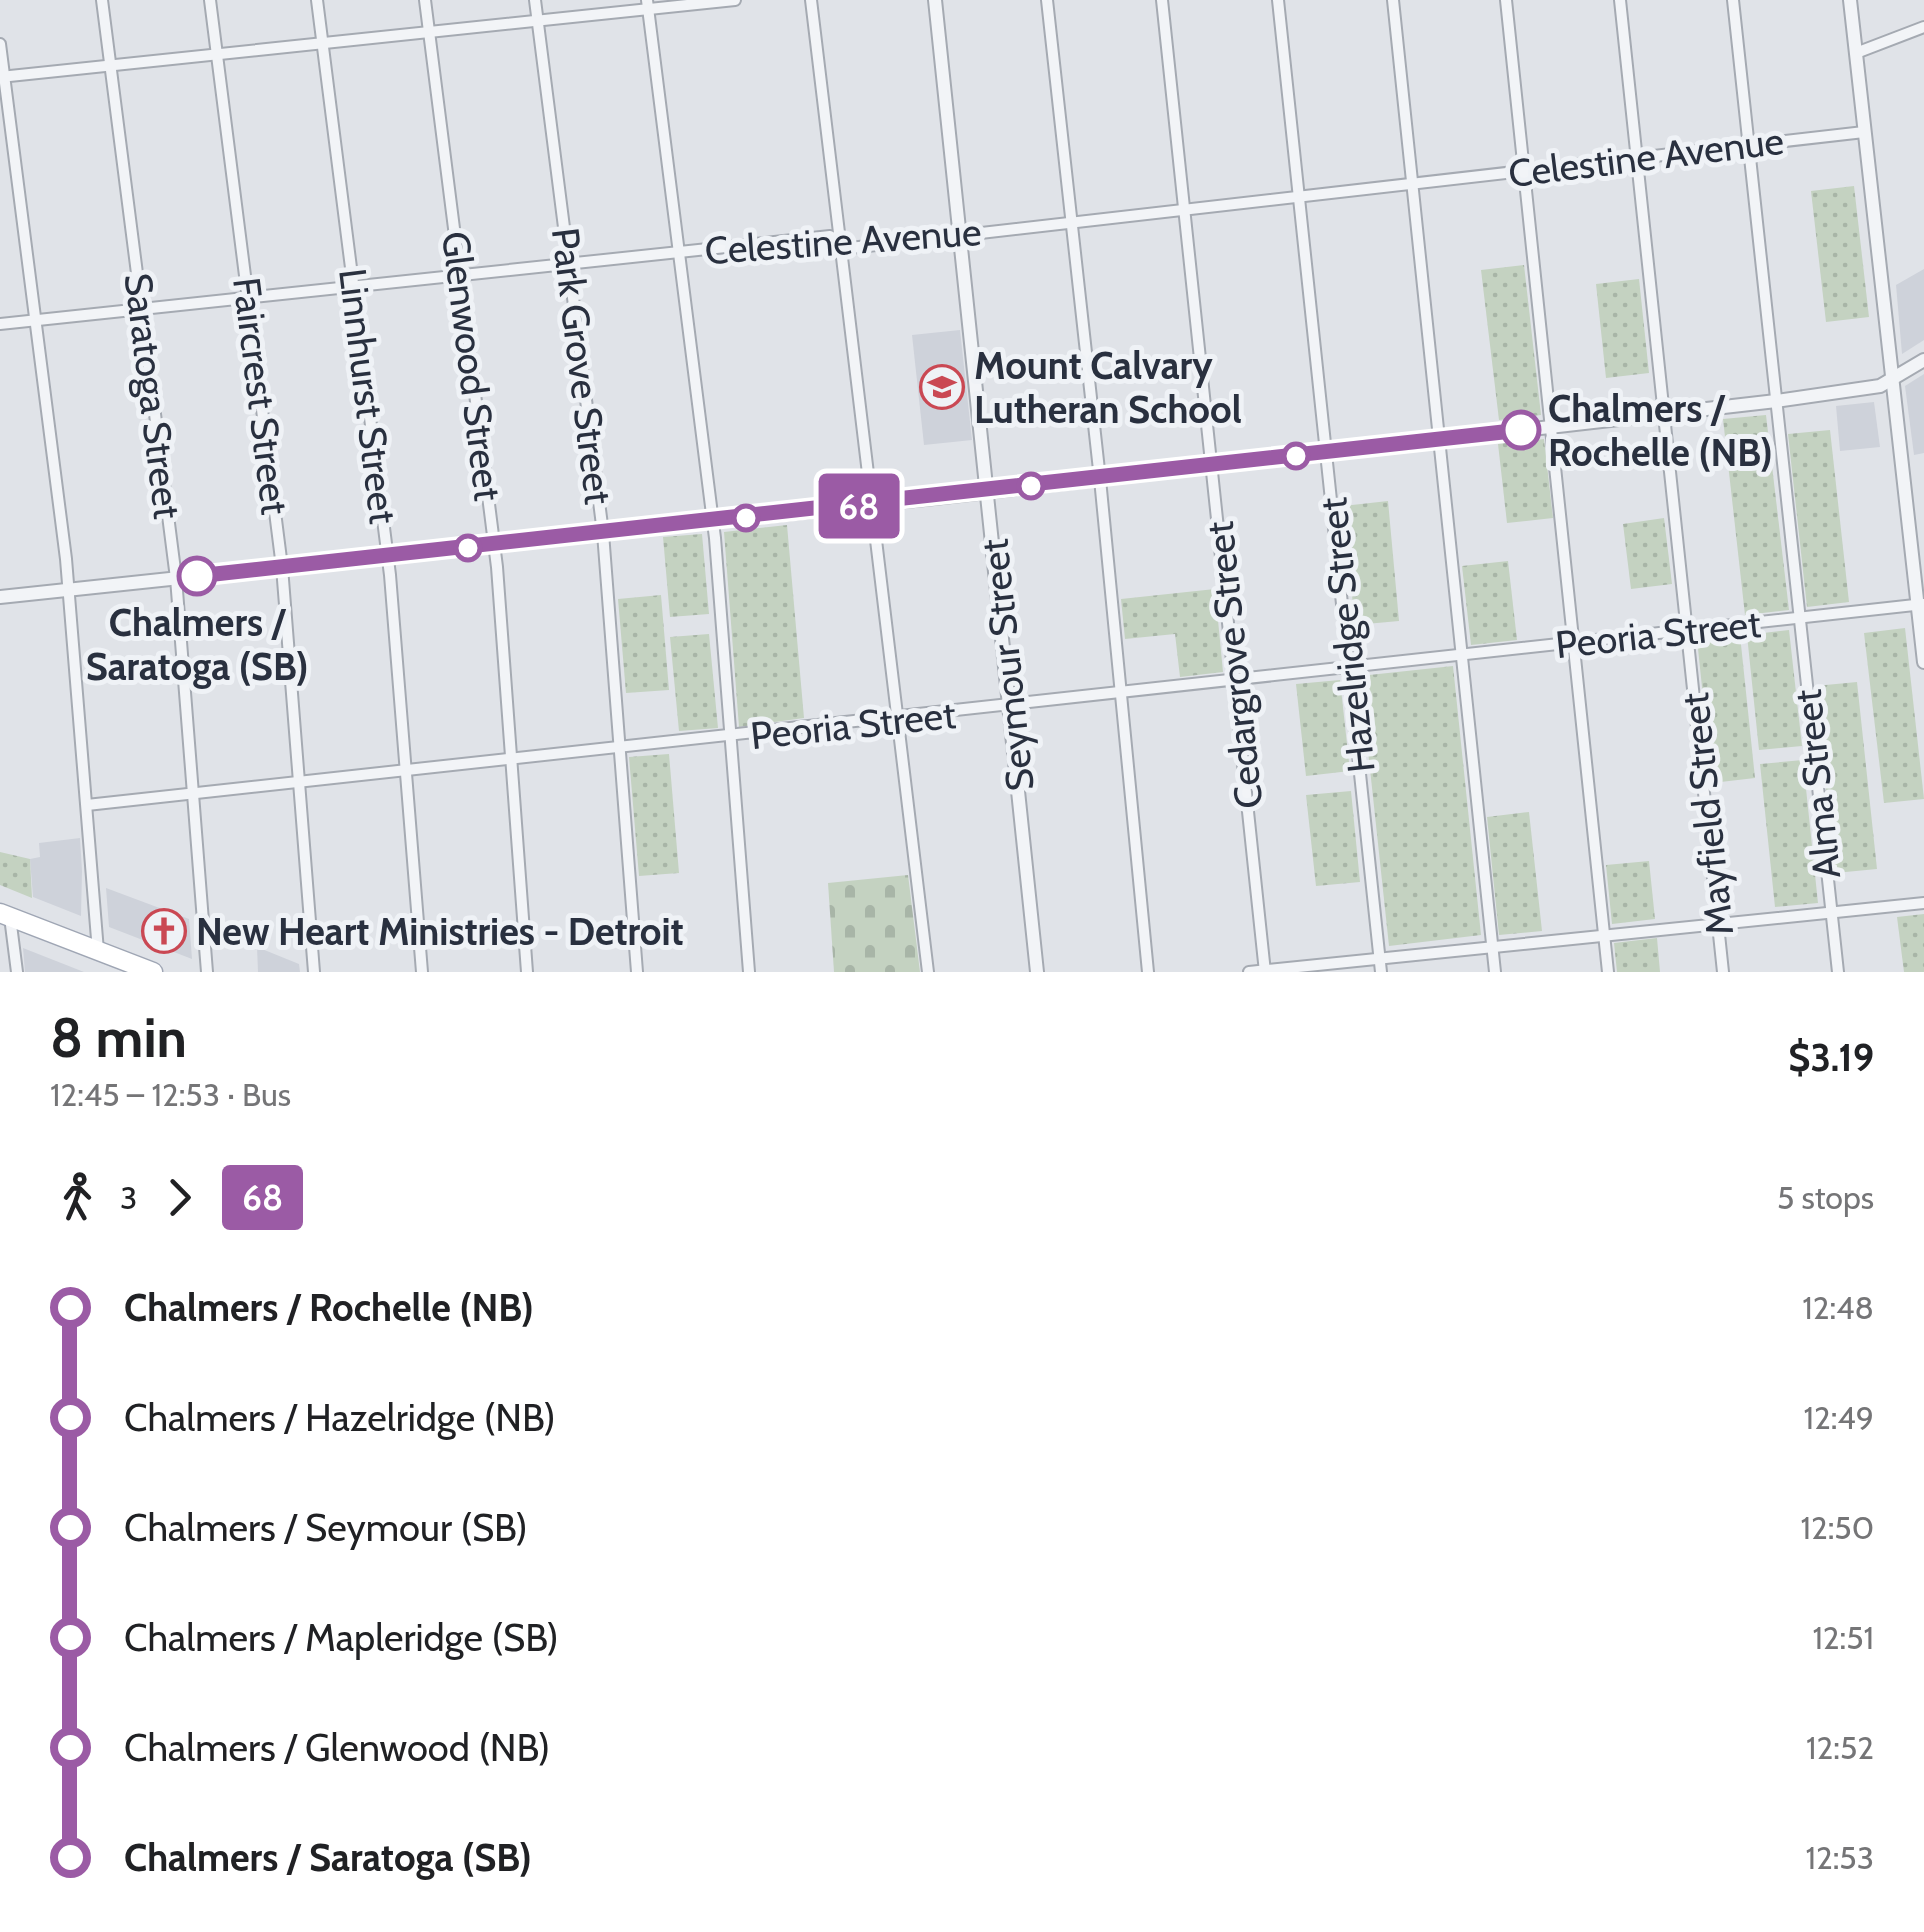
<!DOCTYPE html>
<meta charset="utf-8">
<style>
:root{--surface:#fff;--page:#f2f2f2;--text:#202124;--muted:#757577}
body{margin:0;font-family:Cabin,sans-serif;background:var(--page);color:var(--text);height:100vh;display:flex;flex-direction:column;font-size:38px;white-space:nowrap}
*{box-sizing:border-box;margin:0}
p{font-size:32px;color:var(--muted)}
.icon{flex:none;width:55px;height:55px;fill:none;stroke:currentColor;stroke-width:2;stroke-linecap:round;stroke-linejoin:round}
.map{position:relative;height:972px;overflow:hidden}
.sheet{display:flex;flex-direction:column;background:var(--surface);flex:1}
.sheet>*{flex:none}
.badge{padding:0 20px;border-radius:8px;font-size:35px;line-height:65px}
.map>.badge{position:absolute;translate:-50% -50%;box-shadow:0 0 0 5px #fff}
.legs{display:flex;align-items:center;gap:15px;height:110px;padding:0 50px;font-size:32px}
.legs p{margin-inline-start:auto}
.headline{display:flex;align-items:center;justify-content:space-between;height:170px;padding:0 50px}
h1{font-size:55px;font-weight:700;line-height:75px}
ul{padding:0 50px;list-style:none}
li{display:flex;align-items:center;gap:35px;height:110px;font-size:38px}
li i{display:grid;place-items:center;width:15px;height:100%;margin:0 12px;background:currentColor}
li i::after{content:'';width:25px;height:25px;margin:-12px;border:8px solid;border-radius:50%;background:var(--surface)}
li p{margin-inline-start:auto}
li:first-child i{background:linear-gradient(#0000 50%,currentColor 0)}
li:last-child i{background:linear-gradient(currentColor 50%,#0000 0)}
.map>svg:first-child{display:block}
.built{fill:#ced2da}
.grass{fill:url(#grass-dots)}
.cemetery{fill:url(#cemetery-stones)}
.lines{fill:none;stroke-linecap:round;stroke-linejoin:round}
.minor-casing{stroke:#a5aab2;stroke-width:14}
.tertiary-casing{stroke:#a5aab2;stroke-width:16}
.primary-casing{stroke:#9fa6b4;stroke-width:21}
.minor{stroke:#f2f4f7;stroke-width:10}
.tertiary{stroke:#f2f4f7;stroke-width:12}
.primary{stroke:#fff;stroke-width:18}
.line-1-casing{stroke:#fff;stroke-width:22}
.line-1{stroke:#9b5ba5;stroke-width:15}
.stop-1-dot{fill:#fff;stroke:#9b5ba5;stroke-width:5}
.labels{text-anchor:middle;dominant-baseline:central;stroke-width:10;stroke-linejoin:round;paint-order:stroke}
.street-label{font-size:38px;fill:#29303f;stroke:#eff2f6}
.poi-label{font-size:38px;font-weight:bold;fill:#29303f;stroke:#eff2f6;text-anchor:start}
.stop-label{font-size:38px;font-weight:bold;fill:#29303f;stroke:#eff2f6;text-anchor:start}
</style>
<div class="map">
<svg width="1924" height="972" viewBox="0 0 1924 972">
<defs>
<pattern id="grass-dots" width="8" height="8" patternUnits="userSpaceOnUse" patternTransform="scale(2.5)"><rect width="8" height="8" fill="#c4d2c1"/><path d="M2 2h.1M6 6h.1" fill="none" stroke="#a8b5a7" stroke-width="1.8" stroke-linecap="round"/></pattern>
<pattern id="cemetery-stones" width="16" height="16" patternUnits="userSpaceOnUse" patternTransform="scale(2.5)"><rect width="16" height="16" fill="#c4d2c1"/><path d="M2 7V4a2 2 0 0 1 4 0v3zM10 15v-3a2 2 0 0 1 4 0v3z" fill="#a8b5a7"/></pattern>
</defs>
<rect width="100%" height="100%" fill="#e0e3e8"/>
<g class="built">
<polygon points="1924,269 1924,340 1902,354 1896,285"/>
<polygon points="960,330 972,440 924,445 912,335"/>
<polygon points="1924,374 1924,453 1914,455 1905,386"/>
<polygon points="1874,402 1880,447 1840,451 1836,406"/>
<polygon points="80,838 82,871 81,916 33,897 30,859 40,857 39,843"/>
<polygon points="106,888 189,919 192,959 109,927"/>
<polygon points="257,947 299,964 300,972 258,972"/>
<polygon points="23,948 84,972 25,972"/>
</g>
<g class="grass">
<polygon points="1854,186 1869,317 1826,322 1811,191"/>
<polygon points="1524,265 1541,415 1499,420 1481,270"/>
<polygon points="1639,279 1649,373 1606,378 1596,284"/>
<polygon points="1766,415 1789,610 1745,615 1723,419"/>
<polygon points="1830,430 1849,602 1807,607 1788,434"/>
<polygon points="1544,439 1553,518 1507,523 1498,444"/>
<polygon points="1388,501 1399,621 1355,625 1343,506"/>
<polygon points="1664,518 1672,584 1631,589 1623,524"/>
<polygon points="787,525 804,718 739,727 724,532"/>
<polygon points="702,534 709,614 670,617 663,537"/>
<polygon points="1508,561 1517,640 1471,645 1462,566"/>
<polygon points="1215,589 1223,672 1180,677 1175,634 1125,639 1121,599"/>
<polygon points="661,595 669,690 626,693 618,599"/>
<polygon points="1905,628 1924,799 1884,803 1864,633"/>
<polygon points="1789,630 1802,746 1759,750 1747,635"/>
<polygon points="709,634 718,728 679,731 670,637"/>
<polygon points="1740,635 1755,778 1712,783 1697,639"/>
<polygon points="1453,666 1481,935 1389,946 1360,676"/>
<polygon points="1340,680 1350,771 1306,776 1296,684"/>
<polygon points="1857,682 1877,869 1835,873 1815,686"/>
<polygon points="669,754 679,873 639,876 629,757"/>
<polygon points="1803,760 1818,903 1775,907 1760,764"/>
<polygon points="1351,791 1360,882 1316,886 1306,795"/>
<polygon points="1529,812 1542,931 1499,935 1487,817"/>
<polygon points="0,852 30,859 32,898 0,885"/>
<polygon points="1649,861 1655,919 1612,924 1606,865"/>
<polygon points="1924,914 1924,972 1904,972 1897,917"/>
<polygon points="1657,938 1660,972 1617,972 1614,943"/>
</g>
<polygon class="cemetery" points="908,875 920,972 834,972 828,883"/>
<g class="lines">
<g class="minor-casing">
<g id="minor">
<polyline points="102,0 176,578 207,972"/>
<polyline points="210,0 282,567 314,972"/>
<polyline points="317,0 390,575 422,972"/>
<polyline points="425,0 497,567 527,972"/>
<polyline points="535,0 603,533 637,972"/>
<polyline points="647,0 715,538 749,972"/>
<polyline points="811,0 928,972"/>
<polyline points="1047,0 1100,479 1148,972"/>
<polyline points="1162,0 1265,972"/>
<polyline points="1278,0 1381,972"/>
<polyline points="1393,0 1495,972"/>
<polyline points="1506,0 1608,972"/>
<polyline points="1620,0 1723,972"/>
<polyline points="1733,0 1838,972"/>
<polyline points="0,44 66,559 98,951"/>
<polyline points="1856,53 1924,27"/>
<polyline points="0,77 735,0"/>
<polyline points="0,324 830,236 850,248 1864,132"/>
<polyline points="87,805 1924,604"/>
<polyline points="10,917 17,972"/>
<polyline points="1249,972 1924,903"/>
</g>
</g>
<g class="tertiary-casing">
<g id="tertiary">
<polyline points="935,0 1037,972"/>
<polyline points="1850,0 1924,662"/>
<polyline points="0,597 934,498 1776,401 1880,386 1924,360"/>
</g>
</g>
<g class="primary-casing">
<polyline id="primary" points="0,913 153,972"/>
</g>
<use href="#minor" class="minor"/>
<use href="#tertiary" class="tertiary"/>
<use href="#primary" class="primary"/>
</g>
<g class="lines">
<g class="line-1-casing">
<polyline id="line-1" points="197,576 1521,430"/>
</g>
<use href="#line-1" class="line-1"/>
</g>
<defs>
<g id="school-ring" transform="scale(2.25)"><circle r="9.5" fill="#eff2f6" stroke="#ca4853" stroke-width="1.5"/><path d="M0-5L7-2L0 1L-7-2ZM-4 1L0 2.5L4 1V4Q0 6-4 4Z" fill="#ca4853"/></g>
<g id="church-ring" transform="scale(2.25)"><circle r="9.5" fill="#eff2f6" stroke="#ca4853" stroke-width="1.5"/><path d="M-1.2-6h2.4v3.5h3.3v2.4h-3.3V6h-2.4V-.1h-3.3v-2.4h3.3Z" fill="#ca4853"/></g>
</defs>
<g fill-rule="evenodd">
<use href="#school-ring" x="942" y="387"/>
<use href="#church-ring" x="164" y="931"/>
</g>
<g class="stop-1-dot">
<circle cx="1521" cy="430" r="18"/>
<circle cx="1296" cy="456" r="12"/>
<circle cx="1031" cy="486" r="12"/>
<circle cx="746" cy="518" r="12"/>
<circle cx="468" cy="548" r="12"/>
<circle cx="197" cy="576" r="18"/>
</g>
<g class="labels">
<g class="street-label">
<text transform="translate(1646 157) rotate(-7)">Celestine Avenue</text>
<text transform="translate(843 241) rotate(-4)">Celestine Avenue</text>
<text transform="translate(472 366) rotate(83)">Glenwood Street</text>
<text transform="translate(582 366) rotate(83)">Park Grove Street</text>
<text transform="translate(153 396) rotate(83)">Saratoga Street</text>
<text transform="translate(261 396) rotate(83)">Faircrest Street</text>
<text transform="translate(368 396) rotate(83)">Linnhurst Street</text>
<text transform="translate(1658 634) rotate(-6)">Peoria Street</text>
<text transform="translate(1347 635) rotate(-96)">Hazelridge Street</text>
<text transform="translate(1007 665) rotate(-96)">Seymour Street</text>
<text transform="translate(1234 665) rotate(-96)">Cedargrove Street</text>
<text transform="translate(853 725) rotate(-6)">Peoria Street</text>
<text transform="translate(1817 784) rotate(-96)">Alma Street</text>
<text transform="translate(1707 814) rotate(-96)">Mayfield Street</text>
</g>
<g class="poi-label">
<text x="974" y="365">Mount Calvary<tspan x="974" dy="44">Lutheran School</tspan></text>
<text x="196" y="931">New Heart Ministries - Detroit</text>
</g>
<g class="stop-label">
<text x="1548" y="408">Chalmers /<tspan x="1548" dy="44">Rochelle (NB)</tspan></text>
<text x="197" y="622" text-anchor="middle">Chalmers /<tspan x="197" dy="44">Saratoga (SB)</tspan></text>
</g>
</g>
</svg>
<b class="badge" style="left:859px;top:506px;background:#9b5ba5;color:#fff">68</b>
</div>
<section class="sheet">
<div class="headline"><div><h1>8 min</h1><p>12:45 – 12:53 · Bus</p></div><b>$3.19</b></div>
<div class="legs"><svg class="icon" aria-label="walk" viewBox="0 0 24 24"><circle cx="13" cy="4" r="2"/><path d="M13 8l-2 6 4 7M11 14l-3 7M7 12l3-4h3l4 4"/></svg>3<svg class="icon" aria-label="forward" viewBox="0 0 24 24"><path d="M9 5l7 7-7 7"/></svg><b class="badge" style="background:#9b5ba5;color:#fff">68</b><p>5 stops</p></div>
<ul>
<li><i style="color:#9b5ba5"></i><b>Chalmers / Rochelle (NB)</b><p>12:48</p></li>
<li><i style="color:#9b5ba5"></i><span>Chalmers / Hazelridge (NB)</span><p>12:49</p></li>
<li><i style="color:#9b5ba5"></i><span>Chalmers / Seymour (SB)</span><p>12:50</p></li>
<li><i style="color:#9b5ba5"></i><span>Chalmers / Mapleridge (SB)</span><p>12:51</p></li>
<li><i style="color:#9b5ba5"></i><span>Chalmers / Glenwood (NB)</span><p>12:52</p></li>
<li><i style="color:#9b5ba5"></i><b>Chalmers / Saratoga (SB)</b><p>12:53</p></li>
</ul>
</section>
